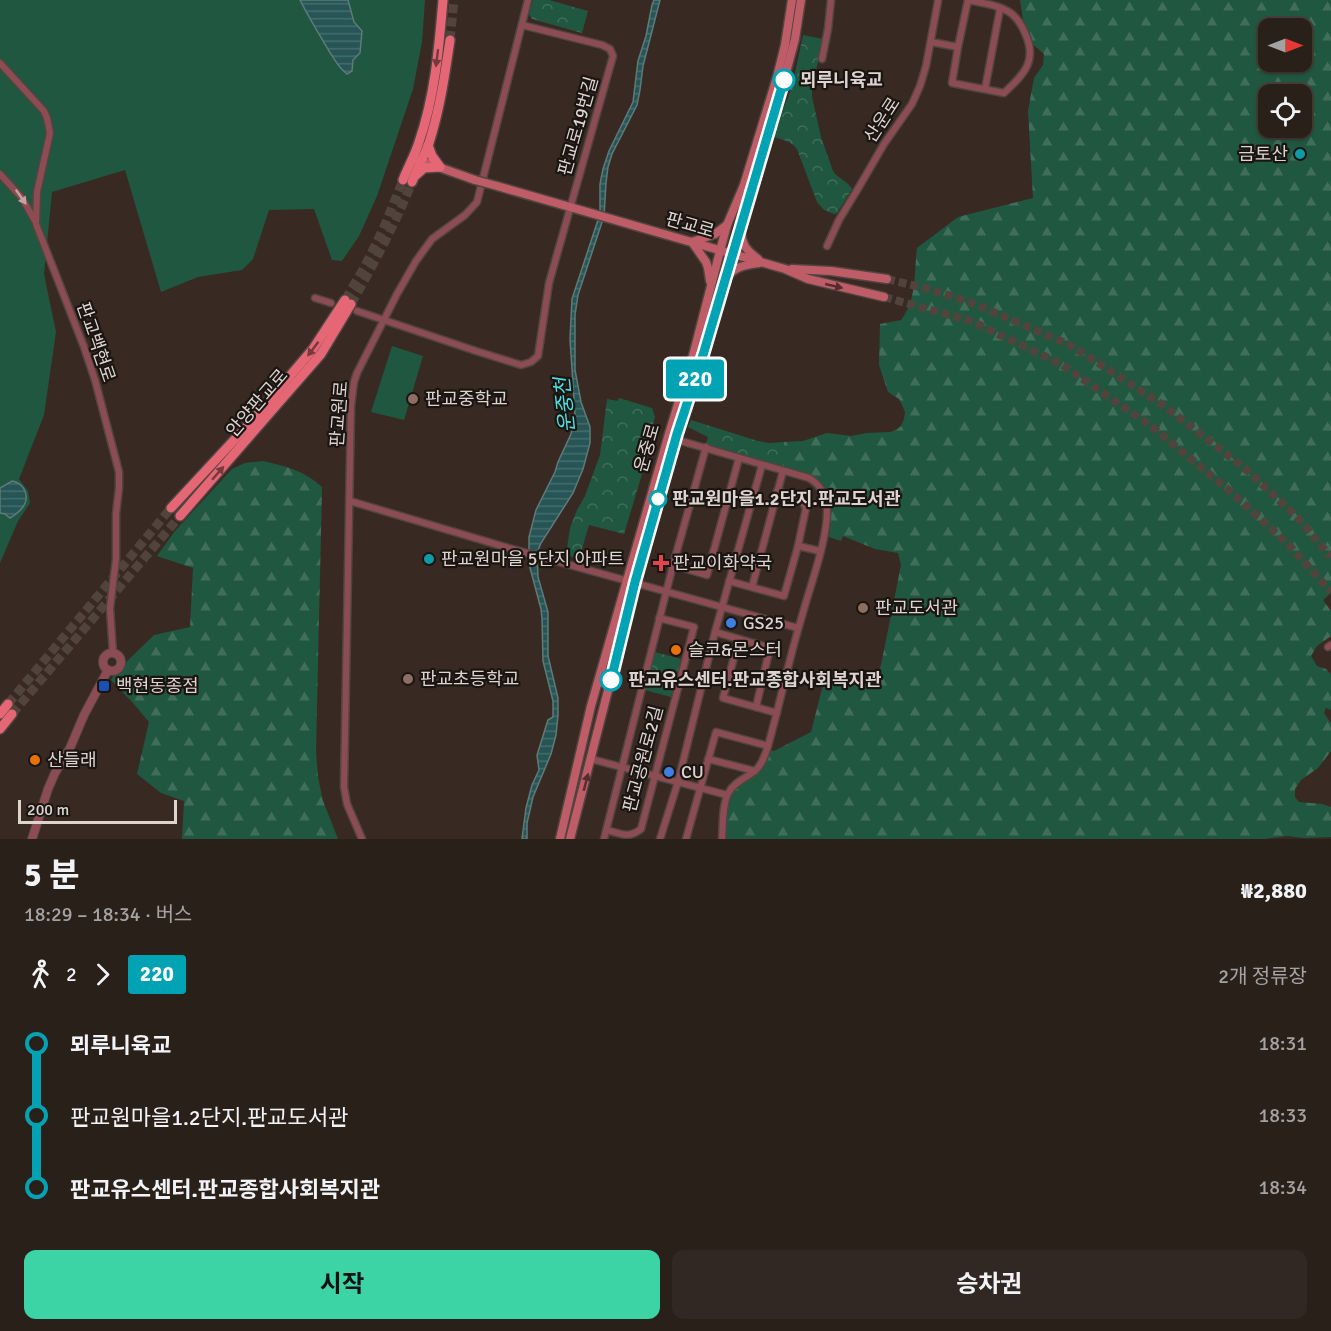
<!DOCTYPE html>
<html lang="ko">
<meta charset="utf-8">
<style>
:root{--surface:#2a201a;--page:#322823;--text:#f1f3f6;--muted:#a5a3a2;--line:#463e39;--accent:#3cd4a4}
body{margin:0;font-family:Signika,"Noto Sans KR",sans-serif;background:var(--page);color:var(--text);height:100vh;display:flex;flex-direction:column;font-size:22px;white-space:nowrap}
*{box-sizing:border-box;margin:0}
p{font-size:20px;color:var(--muted)}
.icon{flex:none;width:33px;height:33px;fill:none;stroke:currentColor;stroke-width:2;stroke-linecap:round;stroke-linejoin:round}
.map{position:relative;height:839px;overflow:hidden}
.sheet{display:flex;flex-direction:column;background:var(--surface);flex:1}
.sheet>*{flex:none}
.badge{padding:0 12px;border-radius:4px;font-size:21px;line-height:39px}
.needle{width:39px;rotate:90deg}
.fabs{position:absolute;left:1258px;top:18px;display:grid;gap:12px}
.fabs a{display:grid;place-items:center;width:54px;height:54px;border-radius:12px;background:var(--surface);box-shadow:0 2px 4px #0004,0 0 0 2px var(--line);font-size:30px}
.scale{position:absolute;left:18px;bottom:15px;width:159px;box-sizing:border-box;padding-left:6px;border:3px solid #ddd4cf;border-top:0;font-size:16px;line-height:21px;white-space:nowrap;color:#ddd4cf;-webkit-text-stroke:4px #1b1511;paint-order:stroke}
.map>.badge{position:absolute;translate:-50% -50%;box-shadow:0 0 0 3px #fff}
.legs{display:flex;align-items:center;gap:9px;height:66px;padding:0 24px;font-size:20px}
.legs p{margin-inline-start:auto}
.summary{display:flex;align-items:center;justify-content:space-between;height:102px;padding:0 24px}
h1{font-size:33px;font-weight:700;line-height:45px}
.primary-button{display:flex;gap:12px;margin-top:auto;padding:12px 24px}
.primary-button a{flex:1;height:69px;border-radius:12px;background:var(--accent);color:#111;font-size:24px;font-weight:700;line-height:69px;text-align:center}
.primary-button a+a{background:var(--page);color:var(--text)}
ul{padding:0 24px;list-style:none}
li{display:flex;align-items:center;gap:21px;height:72px;font-size:22px}
li i{display:grid;place-items:center;width:9px;height:100%;margin:0 8px;background:currentColor}
li i::after{content:'';width:15px;height:15px;margin:-8px;border:4px solid;border-radius:50%;background:var(--surface)}
li p{margin-inline-start:auto}
li:first-child i{background:linear-gradient(#0000 50%,currentColor 0)}
li:last-child i{background:linear-gradient(currentColor 50%,#0000 0)}
.map>svg:first-child{display:block}
.grass{fill:#205741}
.forest{fill:url(#forest-firs);fill-rule:evenodd}
.park{fill:url(#park-crowns)}
.water{fill:url(#water-rules);stroke:#5e7b7a;stroke-width:1.5}
.lines{fill:none;stroke-linecap:round;stroke-linejoin:round}
.secondary-tunnel{stroke:#51443d;stroke-width:8;stroke-dasharray:8 4;stroke-linecap:butt}
.primary-tunnel{stroke:#51443d;stroke-width:9;stroke-dasharray:9 4.5;stroke-linecap:butt}
.minor-casing{stroke:#52453f;stroke-width:9}
.tertiary-casing{stroke:#52453f;stroke-width:10}
.secondary-casing{stroke:#52453f;stroke-width:11}
.primary-casing{stroke:#52453f;stroke-width:12}
.minor{stroke:#8b4d53;stroke-width:6}
.tertiary{stroke:#8b4d53;stroke-width:8}
.secondary{stroke:#be5c67;stroke-width:8}
.primary{stroke:#e56776;stroke-width:9}
.secondary-bridge-casing{stroke:#52453f;stroke-width:11;stroke-linecap:butt}
.secondary-bridge{stroke:#be5c67;stroke-width:8}
.oneway{fill:#763a3e}
.oneway2{fill:#c0a5a4}
.oneway3{fill:#542e2f}
.line-1-casing{stroke:#fff;stroke-width:14}
.line-1{stroke:#00a3b4;stroke-width:9}
.stop-1-dot{fill:#fff;stroke:#00a3b4;stroke-width:3}
.culture-dot{fill:#0f9aa8;stroke:#1b1511;stroke-width:2}
.education-dot{fill:#8d6e63;stroke:#1b1511;stroke-width:2}
.health-dot{fill:#e0444e;stroke:#1b1511;stroke-width:2}
.shop-dot{fill:#3f7fe0;stroke:#1b1511;stroke-width:2}
.food-dot{fill:#e8710a;stroke:#1b1511;stroke-width:2}
.transit-dot{fill:#1a4fb4;stroke:#1b1511;stroke-width:2}
.labels{text-anchor:middle;dominant-baseline:central;stroke-width:4.5;stroke-linejoin:round;paint-order:stroke}
.stop-label{font-size:18px;font-weight:bold;fill:#ddd4cf;stroke:#1b1511;text-anchor:start}
.street-label{font-size:18px;fill:#ddd4cf;stroke:#1b1511}
.poi-label{font-size:18px;fill:#ddd4cf;stroke:#1b1511;text-anchor:start}
.water-label{font-size:20px;font-style:italic;fill:#4be1e3;stroke:#1b1511}
</style>
<div class="map">
<svg width="1331" height="839" viewBox="0 0 1331 839">
<defs>
<pattern id="forest-firs" width="22" height="20" patternUnits="userSpaceOnUse" patternTransform="scale(1.5)"><rect width="22" height="20" fill="#205741"/><path d="M5 1l3.5 6h-7zM16 11l3.5 6h-7z" fill="#406e5b"/></pattern>
<pattern id="park-crowns" width="20" height="18" patternUnits="userSpaceOnUse" patternTransform="scale(1.5)"><rect width="20" height="18" fill="#205741"/><path d="M2 6a3 3 0 1 1 6 0M12 15a3 3 0 1 1 6 0" fill="none" stroke="#406e5b"/></pattern>
<pattern id="water-rules" width="6" height="5" patternUnits="userSpaceOnUse" patternTransform="scale(1.5)"><rect width="6" height="5" fill="#275555"/><path d="M0 2.5h6" fill="none" stroke="#466d6c"/></pattern>
</defs>
<rect width="100%" height="100%" fill="#382a23"/>
<g class="grass">
<polygon points="0,0 425,0 422,42 413,89 377,196 359,236 342,261 332,260 314,209 269,210 253,259 242,270 198,277 161,292 125,170 52,192 44,274 56,332 44,415 19,479 28,491 30,503 18,521 0,563"/>
<polygon points="392,346 423,356 404,420 371,412"/>
</g>
<g class="forest">
<path d="M1020 0H1331V593L1323 600 1331 611V636L1317 646 1311 656 1317 666 1326 669 1331 674V710L1326 708 1324 713 1331 723V751L1318 768 1301 780 1295 789V797L1299 802 1322 804 1331 807V837L1304 838 1287 836 1265 839H725L728 802 734 789 763 769 770 750 774 751 811 732 826 673 872 686 881 665 901 565 898 553 875 549 843 536 841 541 829 537C831 520 835 495 819 483 813 477 793 472 784 468V442L803 441 827 433 851 436 867 433 890 432 896 430 901 426 904 419 905 412 902 405 899 399 888 392 879 365 880 324 901 320C917 300 914 273 917 248L958 217 1033 198 1028 111 1034 78 1043 65 1044 54 1021 34 1023 20ZM1269 28H1302V62H1269ZM1269 94H1302V128H1269Z"/>
<path d="M263 461C286 466 305 471 322 487L316 751 318 777 323 801 338 839H182L184 801 161 793 137 774 149 722 133 703 111 680 115 673 154 635 190 627 193 568 157 556 175 531 232 469 245 463Z"/>
</g>
<g class="park">
<polygon points="533,0 549,0 588,11 582,33 532,19 529,14"/>
<path d="M803 35 823 39 818 62 812 84V97L821 137 833 171C838 179 848 181 852 189L837 213 834 214 824 210 817 202 797 149C791 141 783 140 774 137L780 115 788 98 794 78Z"/>
<polygon points="619,398 652,408 655,417 651,431 649,451 624,534 589,525 579,559 566,555 570,528 577,510 585,496 600,455 607,399 618,401"/>
<polygon points="691,420 758,441 769,443 784,442 784,468 706,444 708,437 688,427"/>
<polygon points="655,652 681,659 671,697 645,690"/>
</g>
<g class="water">
<path d="M300 0H348L354 22 362 31 360 53 353 60 352 71 347 74C337 66 336 61 329 51 319 34 309 18 300 0Z"/>
<polygon points="654,0 660,0 643,66 640,90 637,105 612,154 608,167 606,183 604,216 578,295 575,315 575,370 581,402 590,427 590,443 583,469 573,493 541,543 537,553 538,577 548,612 548,656 558,698 558,715 556,735 551,754 533,797 527,823 527,839 522,839 526,808 532,785 539,770 537,755 547,723 548,720 553,717 553,701 543,661 542,619 541,609 529,564 529,537 536,510 555,472 558,462 571,434 575,415 570,339 572,299 598,220 600,210 600,184 603,169 609,151 633,102 638,61 646,36 652,5"/>
<path d="M12 481C18 482 21 484 24 489 31 502 20 512 10 518L5 514 0 513V488Z"/>
</g>
<g class="lines">
<g class="secondary-tunnel">
<polyline points="887,279 928,289 970,302 1070,345 1103,366 1167,408 1248,471 1298,518 1331,557"/>
<polyline points="884,297 971,321 1061,364 1151,426 1231,492 1288,544 1331,592"/>
</g>
<g class="primary-tunnel">
<polyline points="450,40 454,0"/>
<polyline points="345,300 365,266 384,227 403,180"/>
<path d="M351 304C374 264 395 225 412 182"/>
<polyline points="8,704 171,508"/>
<polyline points="12,714 180,516"/>
</g>
<g class="minor-casing">
<g id="minor">
<path d="M931 42 958 47 952 83 1004 93C1024 74 1038 61 1025 33 1022 26 1018 19 1012 14 1000 5 982 3 968 0L958 47"/>
<polyline points="822,59 828,29 831,0"/>
<polyline points="0,63 44,111 47,118 50,133 37,192 36,224 84,347 95,380 119,472 119,488 116,514 116,559 110,608 113,653"/>
<polyline points="985,89 1000,9"/>
<polyline points="0,174 22,198 35,221"/>
<polyline points="827,246 839,220 859,187 884,144 912,104 920,86 926,66 938,1"/>
<polyline points="315,298 331,303"/>
<polyline points="357,311 476,351 521,365 531,362 538,356 549,283 613,56 610,49 602,45 522,25"/>
<path d="M674 439 809 478C821 485 826 496 827 509 828 539 810 586 802 616 789 659 780 703 768 746 765 755 762 765 755 771 746 778 734 782 729 792 722 803 723 826 722 839"/>
<polyline points="350,501 512,549 798,628"/>
<polyline points="798,546 820,551"/>
<polyline points="673,565 707,575 739,458"/>
<polyline points="729,581 784,596 798,546 806,508 802,501 799,498 777,491"/>
<polyline points="752,587 783,471"/>
<polyline points="715,632 770,648 756,707"/>
<polyline points="739,639 723,698 777,713"/>
<polyline points="1328,647 1331,645"/>
<polyline points="591,759 727,795"/>
<polyline points="708,759 755,771"/>
<path d="M607 830C622 834 628 839 641 829L694 627 659 618"/>
<polyline points="362,839 347,804 344,787 351,406 354,382 357,373 397,294 416,261 432,239 465,215 477,202 528,0"/>
<polyline points="604,839 673,565 706,447"/>
<polyline points="660,839 678,782 715,632 762,465"/>
<polyline points="686,839 716,732 768,746"/>
</g>
</g>
<g class="tertiary-casing">
<g id="tertiary">
<circle cx="112" cy="662" r="9"/>
<polyline points="32,839 48,789 55,773 70,748 84,715 108,670"/>
</g>
</g>
<g class="secondary-casing">
<g id="secondary">
<polyline points="416,159 475,180"/>
<polyline points="497,186 785,269 808,279 884,297"/>
<path d="M740 230C743 246 745 249 758 259"/>
<polyline points="692,242 706,262 708,268 710,281"/>
<polyline points="692,242 715,234 727,225"/>
<polyline points="792,269 831,271 887,279"/>
<path d="M726 278C735 266 746 265 759 263"/>
<polyline points="560,839 591,706 668,437 694,352 720,251 727,225 744,185 777,77 785,45 792,0"/>
<polyline points="570,839 638,573 677,434 703,355 784,80 795,39 801,0"/>
</g>
</g>
<g class="primary-casing">
<g id="primary">
<polyline points="428,145 432,156 440,167"/>
<polyline points="416,175 424,168 440,167"/>
<path d="M403 180C408 167 415 155 419 142 435 96 439 47 443 0"/>
<path d="M412 182C417 169 424 156 429 143 440 109 445 74 450 40"/>
<polyline points="171,508 249,424 313,349 345,300"/>
<polyline points="180,516 321,354 351,304"/>
<polyline points="0,714 8,704"/>
<polyline points="0,729 12,714"/>
</g>
</g>
<use href="#minor" class="minor"/>
<use href="#tertiary" class="tertiary"/>
<use href="#secondary" class="secondary"/>
<use href="#primary" class="primary"/>
<g class="secondary-bridge-casing">
<polyline id="secondary-bridge" points="475,180 497,186"/>
</g>
<use href="#secondary-bridge" class="secondary-bridge"/>
</g>
<defs><path id="oneway-solid" d="M-6-.8H1V-3.2L6.5 0L1 3.2V.8H-6Z" transform="scale(1.5)"/></defs>
<g class="oneway">
<use href="#oneway-solid" transform="translate(437 58) rotate(97)"/>
<use href="#oneway-solid" transform="translate(313 349) rotate(127)"/>
<use href="#oneway-solid" transform="translate(218 473) rotate(-49)"/>
</g>
<use class="oneway2" href="#oneway-solid" transform="translate(21 197) rotate(55)"/>
<g class="oneway3">
<use href="#oneway-solid" transform="translate(834 286) rotate(13)"/>
<use href="#oneway-solid" transform="translate(586 782) rotate(-75)"/>
</g>
<g class="lines">
<g class="line-1-casing">
<polyline id="line-1" points="611,680 635,582 677,434 703,355 784,80"/>
</g>
<use href="#line-1" class="line-1"/>
</g>
<g class="stop-1-dot">
<circle cx="784" cy="80" r="10"/>
<circle cx="658" cy="499" r="8"/>
<circle cx="611" cy="680" r="10"/>
</g>
<g class="culture-dot">
<circle cx="1300" cy="154" r="6"/>
<circle cx="429" cy="559" r="6"/>
</g>
<g class="education-dot">
<circle cx="413" cy="399" r="6"/>
<circle cx="863" cy="608" r="6"/>
<circle cx="408" cy="679" r="6"/>
</g>
<path class="health-dot" d="M658 554h6v6h6v6h-6v6h-6v-6h-6v-6h6z"/>
<g class="shop-dot">
<circle cx="731" cy="623" r="6"/>
<circle cx="669" cy="772" r="6"/>
</g>
<g class="food-dot">
<circle cx="676" cy="650" r="6"/>
<circle cx="35" cy="760" r="6"/>
</g>
<rect class="transit-dot" x="98" y="680" width="12" height="12" rx="3"/>
<g class="labels">
<g class="stop-label">
<text x="800" y="80">뫼루니육교</text>
<text x="672" y="499">판교원마을1.2단지.판교도서관</text>
<text x="628" y="680">판교유스센터.판교종합사회복지관</text>
</g>
<g class="street-label">
<text transform="translate(882 120) rotate(-57)">산운로</text>
<text transform="translate(578 126) rotate(-74)">판교로19번길</text>
<text transform="translate(690 225) rotate(16)">판교로</text>
<text transform="translate(96 342) rotate(71)">판교백현로</text>
<text transform="translate(257 403) rotate(-49)">안양판교로</text>
<text transform="translate(339 414) rotate(-86)">판교원로</text>
<text transform="translate(647 448) rotate(-74)">운중로</text>
<text transform="translate(643 759) rotate(-75)">판교공원로2길</text>
</g>
<g class="poi-label">
<text x="1288" y="154" text-anchor="end">금토산</text>
<text x="425" y="399">판교중학교</text>
<text x="441" y="559">판교원마을 5단지 아파트</text>
<text x="673" y="563">판교이화약국</text>
<text x="875" y="608">판교도서관</text>
<text x="743" y="623">GS25</text>
<text x="688" y="650">슬코&amp;몬스터</text>
<text x="420" y="679">판교초등학교</text>
<text x="116" y="686">백현동종점</text>
<text x="47" y="760">산들래</text>
<text x="681" y="772">CU</text>
</g>
<g class="water-label">
<text transform="translate(565 405) rotate(-96)">운중천</text>
</g>
</g>
</svg>
<div class="fabs">
<a><svg class="needle" viewBox="-14 -14 28 28"><path d="M0-13l5 13h-10z" fill="#e53935"/><path d="M0 13l5-13h-10z" fill="#a5a3a2"/></svg></a>
<a><svg class="icon" aria-label="locate" viewBox="0 0 24 24"><circle cx="12" cy="12" r="6"/><path d="M12 2v4M12 18v4M2 12h4M18 12h4"/></svg></a>
</div>
<div class="scale">200 m</div>
<b class="badge" style="left:695px;top:379px;background:#00a3b4;color:#fff">220</b>
</div>
<section class="sheet">
<div class="summary"><div><h1>5 분</h1><p>18:29 – 18:34 · 버스</p></div><b>₩2,880</b></div>
<div class="legs"><svg class="icon" aria-label="walk" viewBox="0 0 24 24"><circle cx="13" cy="4" r="2"/><path d="M13 8l-2 6 4 7M11 14l-3 7M7 12l3-4h3l4 4"/></svg>2<svg class="icon" aria-label="forward" viewBox="0 0 24 24"><path d="M9 5l7 7-7 7"/></svg><b class="badge" style="background:#00a3b4;color:#fff">220</b><p>2개 정류장</p></div>
<ul>
<li><i style="color:#00a3b4"></i><b>뫼루니육교</b><p>18:31</p></li>
<li><i style="color:#00a3b4"></i><span>판교원마을1.2단지.판교도서관</span><p>18:33</p></li>
<li><i style="color:#00a3b4"></i><b>판교유스센터.판교종합사회복지관</b><p>18:34</p></li>
</ul>
<div class="primary-button"><a>시작</a><a>승차권</a></div>
</section>
